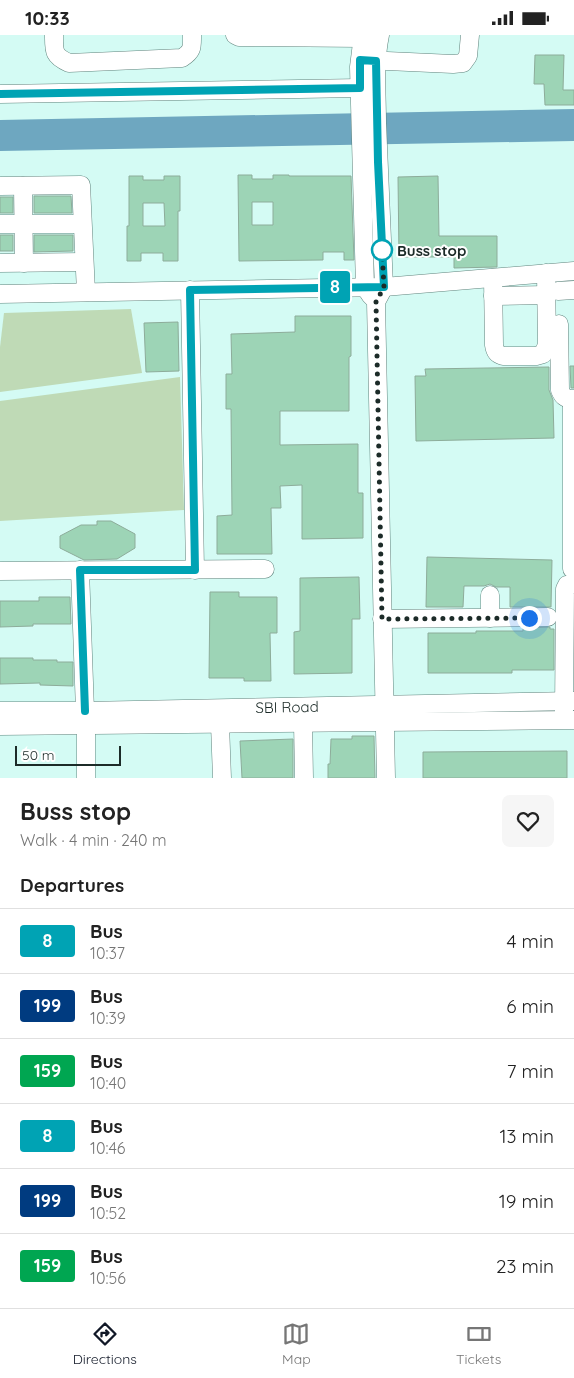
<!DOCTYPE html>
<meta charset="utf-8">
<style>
:root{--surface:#fff;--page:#f6f6f6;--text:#222;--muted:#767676;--line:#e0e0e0;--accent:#111827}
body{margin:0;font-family:Quicksand,sans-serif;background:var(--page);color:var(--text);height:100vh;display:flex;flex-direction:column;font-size:19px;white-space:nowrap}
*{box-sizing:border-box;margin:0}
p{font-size:16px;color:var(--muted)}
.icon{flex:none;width:28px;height:28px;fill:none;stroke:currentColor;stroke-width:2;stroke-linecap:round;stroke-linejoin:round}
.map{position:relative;height:743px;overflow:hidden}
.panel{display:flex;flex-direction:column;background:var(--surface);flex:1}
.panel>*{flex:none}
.badge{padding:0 10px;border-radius:4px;font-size:18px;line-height:32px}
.scale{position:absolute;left:15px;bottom:12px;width:106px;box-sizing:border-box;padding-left:5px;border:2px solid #1c2b28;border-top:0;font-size:14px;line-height:18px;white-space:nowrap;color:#1c2b28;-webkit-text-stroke:4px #fff;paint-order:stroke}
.you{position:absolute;width:25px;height:25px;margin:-12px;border:4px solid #fff;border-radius:50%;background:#1a73e8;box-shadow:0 0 0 8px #1a73e833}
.map>.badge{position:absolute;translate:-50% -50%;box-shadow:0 0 0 2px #fff}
h2{padding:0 20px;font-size:19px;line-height:45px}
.round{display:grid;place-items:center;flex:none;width:52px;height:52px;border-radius:8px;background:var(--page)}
.headline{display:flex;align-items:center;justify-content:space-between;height:85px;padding:0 20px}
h1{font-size:24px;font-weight:700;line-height:38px}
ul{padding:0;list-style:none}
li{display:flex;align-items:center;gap:15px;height:65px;padding:0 20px;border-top:1px solid var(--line)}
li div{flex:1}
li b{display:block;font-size:19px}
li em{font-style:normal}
li .badge{min-width:55px;font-weight:700;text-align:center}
.status{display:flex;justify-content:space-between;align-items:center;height:35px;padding:0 25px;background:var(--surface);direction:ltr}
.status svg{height:14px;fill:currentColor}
.tab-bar{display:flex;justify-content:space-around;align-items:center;height:70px;border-top:1px solid var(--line);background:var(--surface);font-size:14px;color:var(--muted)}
.tab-bar a{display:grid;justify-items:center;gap:2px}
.tab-bar .on{color:var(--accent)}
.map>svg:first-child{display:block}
.green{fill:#bfdab6}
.water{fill:#6ea7c0}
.building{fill:#9dd4b6;stroke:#8dac9a;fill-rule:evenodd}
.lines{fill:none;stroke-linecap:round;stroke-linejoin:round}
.minor-casing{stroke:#61857e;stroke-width:19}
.minor{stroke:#fff;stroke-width:18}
.line-casing{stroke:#fff;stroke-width:11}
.line{stroke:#00a3b4;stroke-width:8}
.walk{stroke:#1c2b28;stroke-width:5;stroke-dasharray:0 9}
.stop-dot{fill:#fff;stroke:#00a3b4;stroke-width:2.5}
.labels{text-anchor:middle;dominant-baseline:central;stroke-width:4;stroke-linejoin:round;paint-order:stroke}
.stop-label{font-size:15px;font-weight:bold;fill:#1c2b28;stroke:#fff;text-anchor:start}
.street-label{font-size:15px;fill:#1c2b28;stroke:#fff}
</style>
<div class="status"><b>10:33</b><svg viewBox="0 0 49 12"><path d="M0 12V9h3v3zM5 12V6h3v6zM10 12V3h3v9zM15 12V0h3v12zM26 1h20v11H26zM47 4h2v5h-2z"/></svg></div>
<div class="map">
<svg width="574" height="743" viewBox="0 0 574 743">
<rect width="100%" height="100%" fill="#d4fbf4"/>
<g class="green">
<polygon points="131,274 142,338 0,357 0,312 4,278"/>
<polygon points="180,342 184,475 0,486 0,366"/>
</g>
<polygon class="water" points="574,74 574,106 0,116 0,85"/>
<g class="building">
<polygon points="535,20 564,20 563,55 574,55 574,70 545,70 544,49 534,49"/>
<path d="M238 140H252V144H273V140H289V141H351L354 225H344V217H323V225L239 226ZM252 167H273V190H252Z"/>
<path d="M129 141H143V145H164V141H180V176H178V226H163V218H141V226H127V191H129ZM143 168H164L165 191H143Z"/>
<polygon points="438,141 439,201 497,201 497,232 454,233 454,222 399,222 398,142"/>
<polygon points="34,161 71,161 72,178 34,178"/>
<rect x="0" y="162" width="13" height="16"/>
<rect x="0" y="200" width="13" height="16"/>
<polygon points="34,200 73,200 73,216 34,217"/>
<polygon points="295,281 351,281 351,321 349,322 349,376 280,376 280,410 358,409 358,458 363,458 363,503 302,504 302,450 280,451 281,473 271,473 272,519 217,519 217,481 232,480 231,374 226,374 226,339 232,339 231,299 295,297"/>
<polygon points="178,287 179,336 146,337 144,288"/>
<polygon points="570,331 574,331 574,353 571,353"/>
<polygon points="549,332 549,355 553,365 554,403 416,406 415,341 426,341 425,334"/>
<polygon points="97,486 111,486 135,499 135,513 117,524 84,525 60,513 60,501 81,490 97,490"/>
<polygon points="427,522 552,525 551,572 510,572 510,552 496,552 490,549 484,551 464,551 463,572 426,572"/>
<polygon points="359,542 360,584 352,584 352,638 294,639 294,597 300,596 300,543"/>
<polygon points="210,557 239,557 239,562 277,562 277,598 270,598 271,646 244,646 244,643 209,643"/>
<polygon points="39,562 70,562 71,589 33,589 33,591 0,592 0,566 39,566"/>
<polygon points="550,592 550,594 554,594 554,635 512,635 512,638 428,638 428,598 476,598 476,596 523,596 523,593"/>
<polygon points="0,623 33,623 33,625 57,625 57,627 73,627 73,651 40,650 40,648 0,649"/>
<polygon points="352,701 374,701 375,743 328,743 328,729 330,729 331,704 352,704"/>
<polygon points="293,704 293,743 242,743 240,706"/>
<polygon points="567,716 567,743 423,743 423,717"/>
</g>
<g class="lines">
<g class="minor-casing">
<g id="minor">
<path d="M54 0C54 16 53 21 69 28L182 23C193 16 192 12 192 0"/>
<polyline points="235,0 239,2 362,3"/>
<polyline points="363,0 359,32 365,252 371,261"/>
<path d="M380 0C374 29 377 58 377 88 379 143 382 197 384 252L376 267 386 743"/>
<polyline points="365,25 453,29 463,28 468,21 470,0"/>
<polyline points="0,59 360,53"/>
<polyline points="0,151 81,150 86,257"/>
<polyline points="23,151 24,228"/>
<polyline points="0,189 82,189"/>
<polyline points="0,228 84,227"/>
<path d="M493 243 494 310C495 317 497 319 503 321H536L543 319 547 310 546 238"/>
<polyline points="190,255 195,535"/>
<polyline points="558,256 574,255"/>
<polyline points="0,259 384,252 574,236"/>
<polyline points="493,261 546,260"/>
<path d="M559 289 560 355C563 363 567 364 574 364"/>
<polyline points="574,370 572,371 572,534 574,534"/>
<polyline points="80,535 85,676"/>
<polyline points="0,536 265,534"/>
<polyline points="490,560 490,583"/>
<polyline points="382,584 548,582"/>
<polyline points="0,676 85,676 574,666"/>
<polyline points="564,677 565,554 567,550 574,549"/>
<polyline points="303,688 304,743"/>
<polyline points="220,689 222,743"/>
<polyline points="86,690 86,743"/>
<polyline points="0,691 574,685"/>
</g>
</g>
<use href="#minor" class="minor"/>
</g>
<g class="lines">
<g class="line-casing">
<polyline id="line" points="0,59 360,53 360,25 376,26 378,127 384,252 190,255 195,535 80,535 85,676"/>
</g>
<use href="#line" class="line"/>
<polyline class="walk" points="382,215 384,252 376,267 382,584 529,583"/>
</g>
<circle class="stop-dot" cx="382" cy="215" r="10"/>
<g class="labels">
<g class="stop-label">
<text x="397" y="215">Buss stop</text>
</g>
<g class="street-label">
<text transform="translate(287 672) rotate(-1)">SBI Road</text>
</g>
</g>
</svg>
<div class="scale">50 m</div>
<div class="you" style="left:529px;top:583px"></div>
<b class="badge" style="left:335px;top:252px;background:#00a3b4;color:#fff">8</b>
</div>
<section class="panel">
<div class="headline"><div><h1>Buss stop</h1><p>Walk · 4 min · 240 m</p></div><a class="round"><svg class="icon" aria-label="heart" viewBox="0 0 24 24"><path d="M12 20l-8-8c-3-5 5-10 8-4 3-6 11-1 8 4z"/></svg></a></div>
<h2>Departures</h2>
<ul>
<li><span class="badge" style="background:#00a3b4;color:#fff">8</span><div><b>Bus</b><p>10:37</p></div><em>4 min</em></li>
<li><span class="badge" style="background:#003b80;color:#fff">199</span><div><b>Bus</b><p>10:39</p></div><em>6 min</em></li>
<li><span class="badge" style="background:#00a651;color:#fff">159</span><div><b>Bus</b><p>10:40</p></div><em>7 min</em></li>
<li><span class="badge" style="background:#00a3b4;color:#fff">8</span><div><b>Bus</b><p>10:46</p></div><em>13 min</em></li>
<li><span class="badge" style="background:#003b80;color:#fff">199</span><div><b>Bus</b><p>10:52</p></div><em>19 min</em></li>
<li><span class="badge" style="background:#00a651;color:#fff">159</span><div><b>Bus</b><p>10:56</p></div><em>23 min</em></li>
</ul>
</section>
<nav class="tab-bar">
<a class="on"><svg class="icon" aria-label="directions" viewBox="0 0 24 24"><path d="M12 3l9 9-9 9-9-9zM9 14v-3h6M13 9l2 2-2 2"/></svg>Directions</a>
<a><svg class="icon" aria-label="map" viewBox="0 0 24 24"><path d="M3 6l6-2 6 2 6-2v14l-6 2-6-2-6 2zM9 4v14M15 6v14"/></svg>Map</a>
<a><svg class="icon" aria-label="tickets" viewBox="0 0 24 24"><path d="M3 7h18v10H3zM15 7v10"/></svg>Tickets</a>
</nav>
